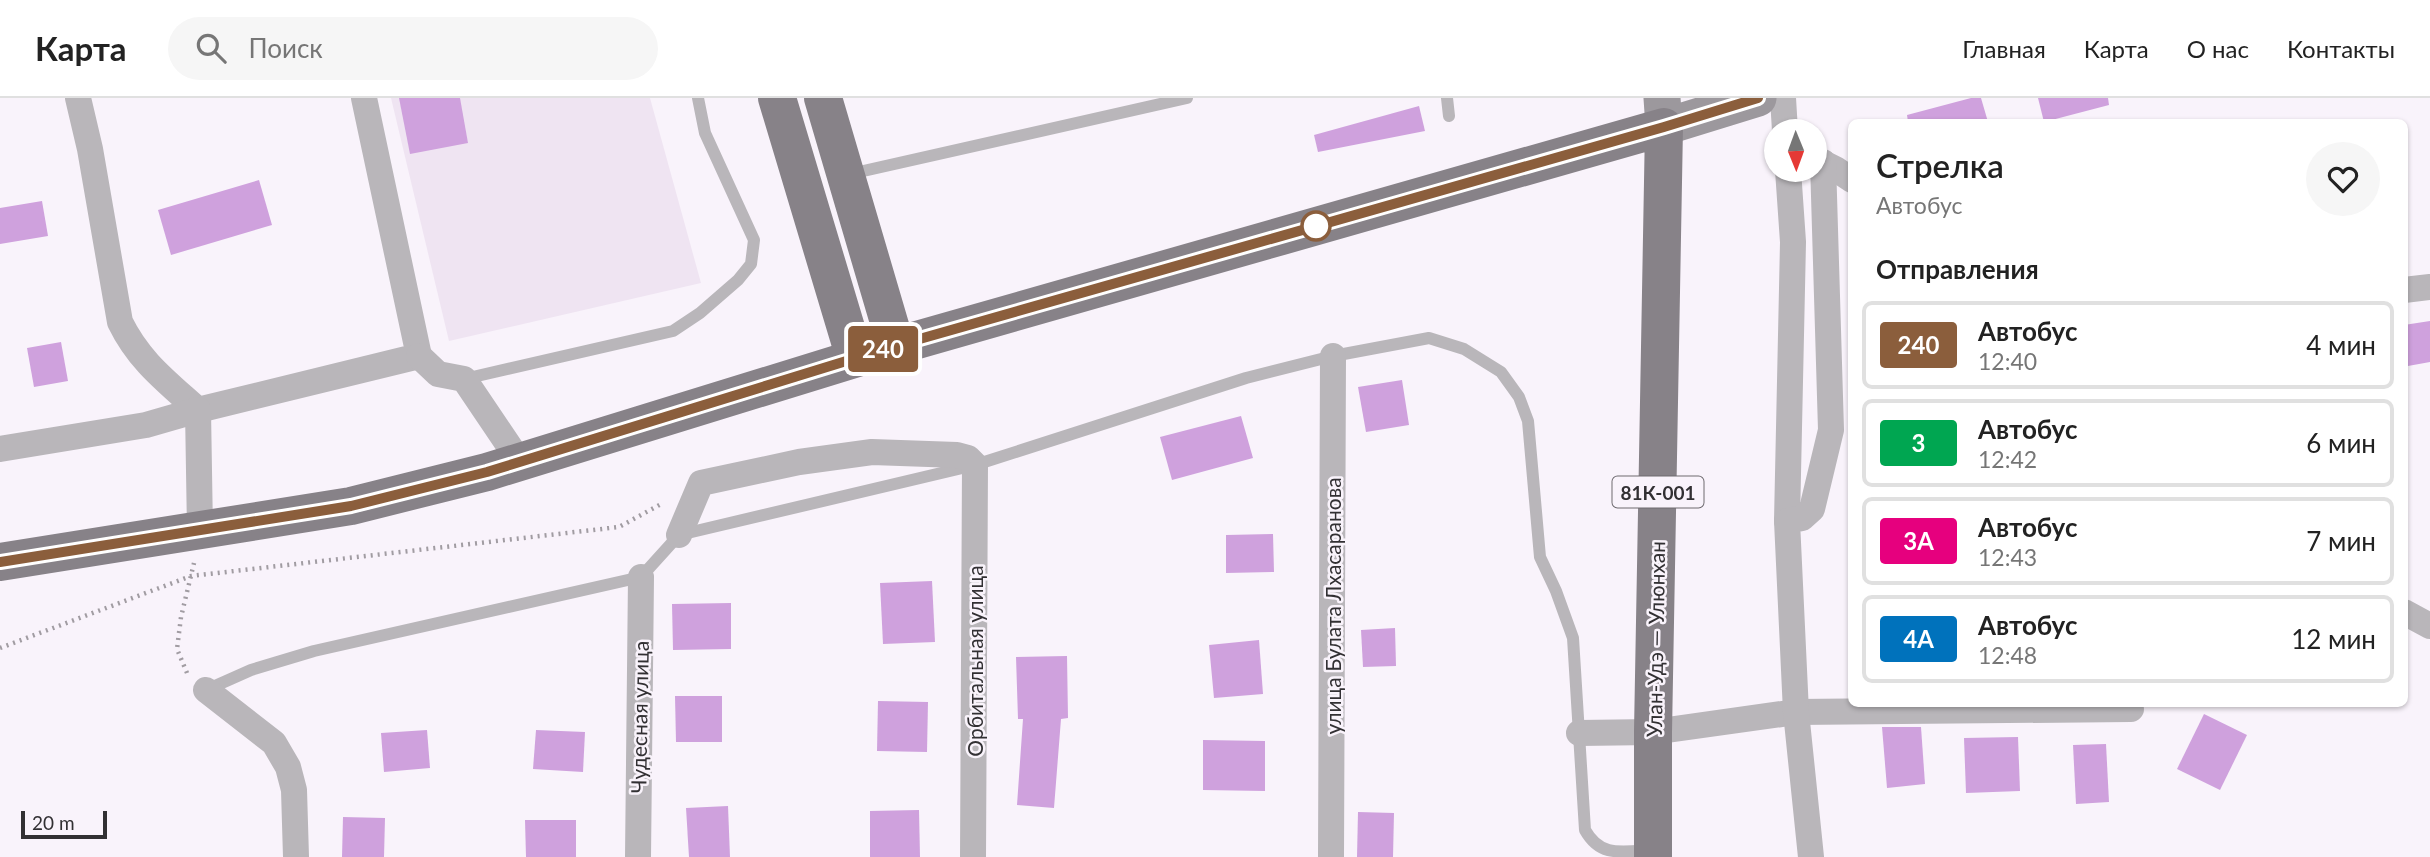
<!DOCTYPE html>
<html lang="ru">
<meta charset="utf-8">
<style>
:root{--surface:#fff;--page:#f6f6f6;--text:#222;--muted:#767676;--line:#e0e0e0}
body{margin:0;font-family:Lato,sans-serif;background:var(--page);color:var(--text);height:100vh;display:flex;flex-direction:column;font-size:26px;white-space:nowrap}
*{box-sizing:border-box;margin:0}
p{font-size:23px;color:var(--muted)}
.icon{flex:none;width:38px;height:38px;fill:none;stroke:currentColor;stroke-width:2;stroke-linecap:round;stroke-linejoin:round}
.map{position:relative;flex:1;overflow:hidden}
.drawer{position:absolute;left:1848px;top:21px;width:560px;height:588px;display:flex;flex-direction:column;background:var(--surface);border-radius:10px;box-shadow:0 2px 5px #0004}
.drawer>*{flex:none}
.badge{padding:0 14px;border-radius:5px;font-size:24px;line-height:46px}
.needle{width:46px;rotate:179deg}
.controls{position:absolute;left:1764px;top:21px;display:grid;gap:14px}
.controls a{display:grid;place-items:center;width:63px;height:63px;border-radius:50%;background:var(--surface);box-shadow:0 2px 5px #0004;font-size:35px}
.scale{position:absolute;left:21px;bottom:18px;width:86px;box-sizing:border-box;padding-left:7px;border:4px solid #323033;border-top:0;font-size:19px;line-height:24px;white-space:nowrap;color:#323033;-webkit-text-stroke:5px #f9f3fb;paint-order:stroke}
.map>.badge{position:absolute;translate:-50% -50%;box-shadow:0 0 0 4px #fff}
h2{padding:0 28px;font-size:26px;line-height:63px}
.round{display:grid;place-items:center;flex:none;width:74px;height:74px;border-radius:37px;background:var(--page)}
.head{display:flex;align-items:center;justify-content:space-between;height:119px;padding:0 28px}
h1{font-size:33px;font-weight:600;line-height:52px}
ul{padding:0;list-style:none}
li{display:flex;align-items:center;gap:21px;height:88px;margin:0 14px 10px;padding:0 14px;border:4px solid var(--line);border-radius:10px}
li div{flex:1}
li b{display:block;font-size:26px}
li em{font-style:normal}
li .badge{min-width:77px;font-weight:700;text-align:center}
header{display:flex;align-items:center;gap:42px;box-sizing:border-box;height:98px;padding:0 35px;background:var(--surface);border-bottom:2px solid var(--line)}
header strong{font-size:33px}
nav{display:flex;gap:38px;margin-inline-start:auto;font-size:24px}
.search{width:490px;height:63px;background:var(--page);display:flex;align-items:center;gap:18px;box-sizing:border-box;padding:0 24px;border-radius:38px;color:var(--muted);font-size:26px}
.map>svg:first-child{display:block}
.built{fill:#efe4f2}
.building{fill:#cfa1dd}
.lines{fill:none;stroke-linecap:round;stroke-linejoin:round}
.path{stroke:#a19ca2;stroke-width:4.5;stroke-dasharray:2 5;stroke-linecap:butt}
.service{stroke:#b9b6ba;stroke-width:12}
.minor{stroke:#b9b6ba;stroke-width:26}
.secondary{stroke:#9c989d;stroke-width:37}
.primary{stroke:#878288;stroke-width:38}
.line-casing{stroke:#fff;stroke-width:16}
.line{stroke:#8b5e3c;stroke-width:10}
.stop-dot{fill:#fff;stroke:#8b5e3c;stroke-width:3.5}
.labels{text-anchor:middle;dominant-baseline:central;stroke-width:5;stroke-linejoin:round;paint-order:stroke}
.shield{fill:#f9f3fb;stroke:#6e6a6f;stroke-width:2}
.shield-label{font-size:19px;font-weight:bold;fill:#323033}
.street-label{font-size:21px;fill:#323033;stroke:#f9f3fb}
</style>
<header>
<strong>Карта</strong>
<div class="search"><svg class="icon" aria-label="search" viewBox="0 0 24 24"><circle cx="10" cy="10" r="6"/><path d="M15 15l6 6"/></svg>Поиск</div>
<nav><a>Главная</a><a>Карта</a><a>О нас</a><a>Контакты</a></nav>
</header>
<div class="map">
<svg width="2430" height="759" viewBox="0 0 2430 759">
<rect width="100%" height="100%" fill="#f9f3fb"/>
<polygon class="built" points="391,0 650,0 701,185 449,243"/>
<g class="building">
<polygon points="399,0 460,0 468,45 410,56"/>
<polygon points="1971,0 1981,0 1988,24 1908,24 1907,17"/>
<polygon points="2038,0 2108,0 2109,7 2044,24"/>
<polygon points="1419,8 1425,33 1318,54 1314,37"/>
<polygon points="259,82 272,127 171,157 158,112"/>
<polygon points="42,103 48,138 0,146 0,110"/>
<polygon points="2430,223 2430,264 2408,268 2404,227"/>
<polygon points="61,244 68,283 34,289 27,250"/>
<polygon points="1402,282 1409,327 1366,334 1358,289"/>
<polygon points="1241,318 1253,360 1172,382 1160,339"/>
<polygon points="1273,436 1274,474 1226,475 1226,437"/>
<polygon points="932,483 935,544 883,546 880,485"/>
<polygon points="731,505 731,551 673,552 672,506"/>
<polygon points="1395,530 1396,568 1363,569 1361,532"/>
<polygon points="1259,542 1263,596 1214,600 1209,547"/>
<polygon points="1067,558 1068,620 1061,621 1054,710 1017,707 1023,621 1018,621 1016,559"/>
<polygon points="675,598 722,598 722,644 676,644"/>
<polygon points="878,603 928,604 927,654 877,653"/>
<polygon points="2204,616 2247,637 2220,692 2177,671"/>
<polygon points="1882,629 1921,629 1925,686 1887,690"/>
<polygon points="427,632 430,670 384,674 381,635"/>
<polygon points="536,632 585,634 583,674 533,671"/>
<polygon points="2018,639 2020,693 1966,695 1964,640"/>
<polygon points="1203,642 1265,643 1265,693 1203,692"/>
<polygon points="2106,646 2109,704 2076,706 2073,647"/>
<polygon points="728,708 730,759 689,759 686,710"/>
<polygon points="919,712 920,759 870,759 870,713"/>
<polygon points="1358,714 1394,715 1393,759 1357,759"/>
<polygon points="343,719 385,720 384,759 342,759"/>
<polygon points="525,722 576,722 576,759 526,759"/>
</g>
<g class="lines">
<g class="path">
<polyline points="0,550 191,478 619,429 663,405"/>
<polyline points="187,575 177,551 181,519 194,465"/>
</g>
<g class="service">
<polyline points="1447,0 1449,18"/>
<polyline points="850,76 1187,0"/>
<polyline points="464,281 673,233 700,215 738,182 751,166 754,142 705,35 698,0"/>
<path d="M206 592 251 572 314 553 641 479 679 437 975 367 1246 280 1333 258 1429 240 1464 251 1501 274 1519 299 1528 323 1540 459 1556 493 1573 540 1585 732C1600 759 1620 754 1651 752"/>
</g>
<g class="minor">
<path d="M78 0 90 51 120 224C139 263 166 283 198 312L419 258 364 0"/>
<polyline points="1783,0 1785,33"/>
<polyline points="1815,61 1837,72 1852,82"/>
<polyline points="2404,192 2430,189"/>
<polyline points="419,258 438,276 464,281 520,364"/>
<polyline points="0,351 146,327 198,312 200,433"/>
<polyline points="1787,423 1793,144 1788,72"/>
<polyline points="679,437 701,385 799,364 872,354 957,357 968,360 975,367 973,759"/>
<polyline points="2404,514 2430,528"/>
<polyline points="206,592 274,645 288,669 294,692 296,759"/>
<polyline points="1579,635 1653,634 1796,614 2131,611"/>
<polyline points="638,759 641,479"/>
<polyline points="1331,759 1333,258"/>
<polyline points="1811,759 1796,614 1787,423 1802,420 1812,411 1831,332 1823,64"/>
</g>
<polyline class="secondary" points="1662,0 1664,29 1758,0"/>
<g class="primary">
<polyline points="777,0 855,260"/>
<polyline points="823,0 896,248"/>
<polyline points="0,464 351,408 487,374 896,248 1664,29 1653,634 1653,759"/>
</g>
</g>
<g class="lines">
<g class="line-casing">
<polyline id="line" points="0,464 351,408 487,374 895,248 1664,29 1758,0"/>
</g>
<use href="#line" class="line"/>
</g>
<circle class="stop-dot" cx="1316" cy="128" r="14"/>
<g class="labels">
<rect class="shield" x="1612.5" y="378.5" width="91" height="31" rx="5"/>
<g class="shield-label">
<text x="1658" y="394">81К-001</text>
</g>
<g class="street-label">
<text transform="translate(1332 508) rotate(-90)">улица Булата Лхасаранова</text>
<text transform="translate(1655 541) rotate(-89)">Улан-Удэ — Улюнхан</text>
<text transform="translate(974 563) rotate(-90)">Орбитальная улица</text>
<text transform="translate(639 619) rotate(-89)">Чудесная улица</text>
</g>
</g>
</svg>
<div class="controls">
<a><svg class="needle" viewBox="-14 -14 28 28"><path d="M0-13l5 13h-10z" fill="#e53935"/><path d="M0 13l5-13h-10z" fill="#767676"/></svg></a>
</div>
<div class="scale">20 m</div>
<b class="badge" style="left:883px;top:251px;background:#8b5e3c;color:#fff">240</b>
<section class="drawer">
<div class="head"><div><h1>Стрелка</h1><p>Автобус</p></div><a class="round"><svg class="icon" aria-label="heart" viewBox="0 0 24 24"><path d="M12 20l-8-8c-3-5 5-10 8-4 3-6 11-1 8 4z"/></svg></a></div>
<h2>Отправления</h2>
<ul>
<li><span class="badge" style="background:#8b5e3c;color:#fff">240</span><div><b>Автобус</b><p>12:40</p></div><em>4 мин</em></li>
<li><span class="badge" style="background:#00a651;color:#fff">3</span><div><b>Автобус</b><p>12:42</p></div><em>6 мин</em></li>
<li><span class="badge" style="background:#e6007e;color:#fff">3А</span><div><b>Автобус</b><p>12:43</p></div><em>7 мин</em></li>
<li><span class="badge" style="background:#0072bc;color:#fff">4А</span><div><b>Автобус</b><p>12:48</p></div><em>12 мин</em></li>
</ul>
</section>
</div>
